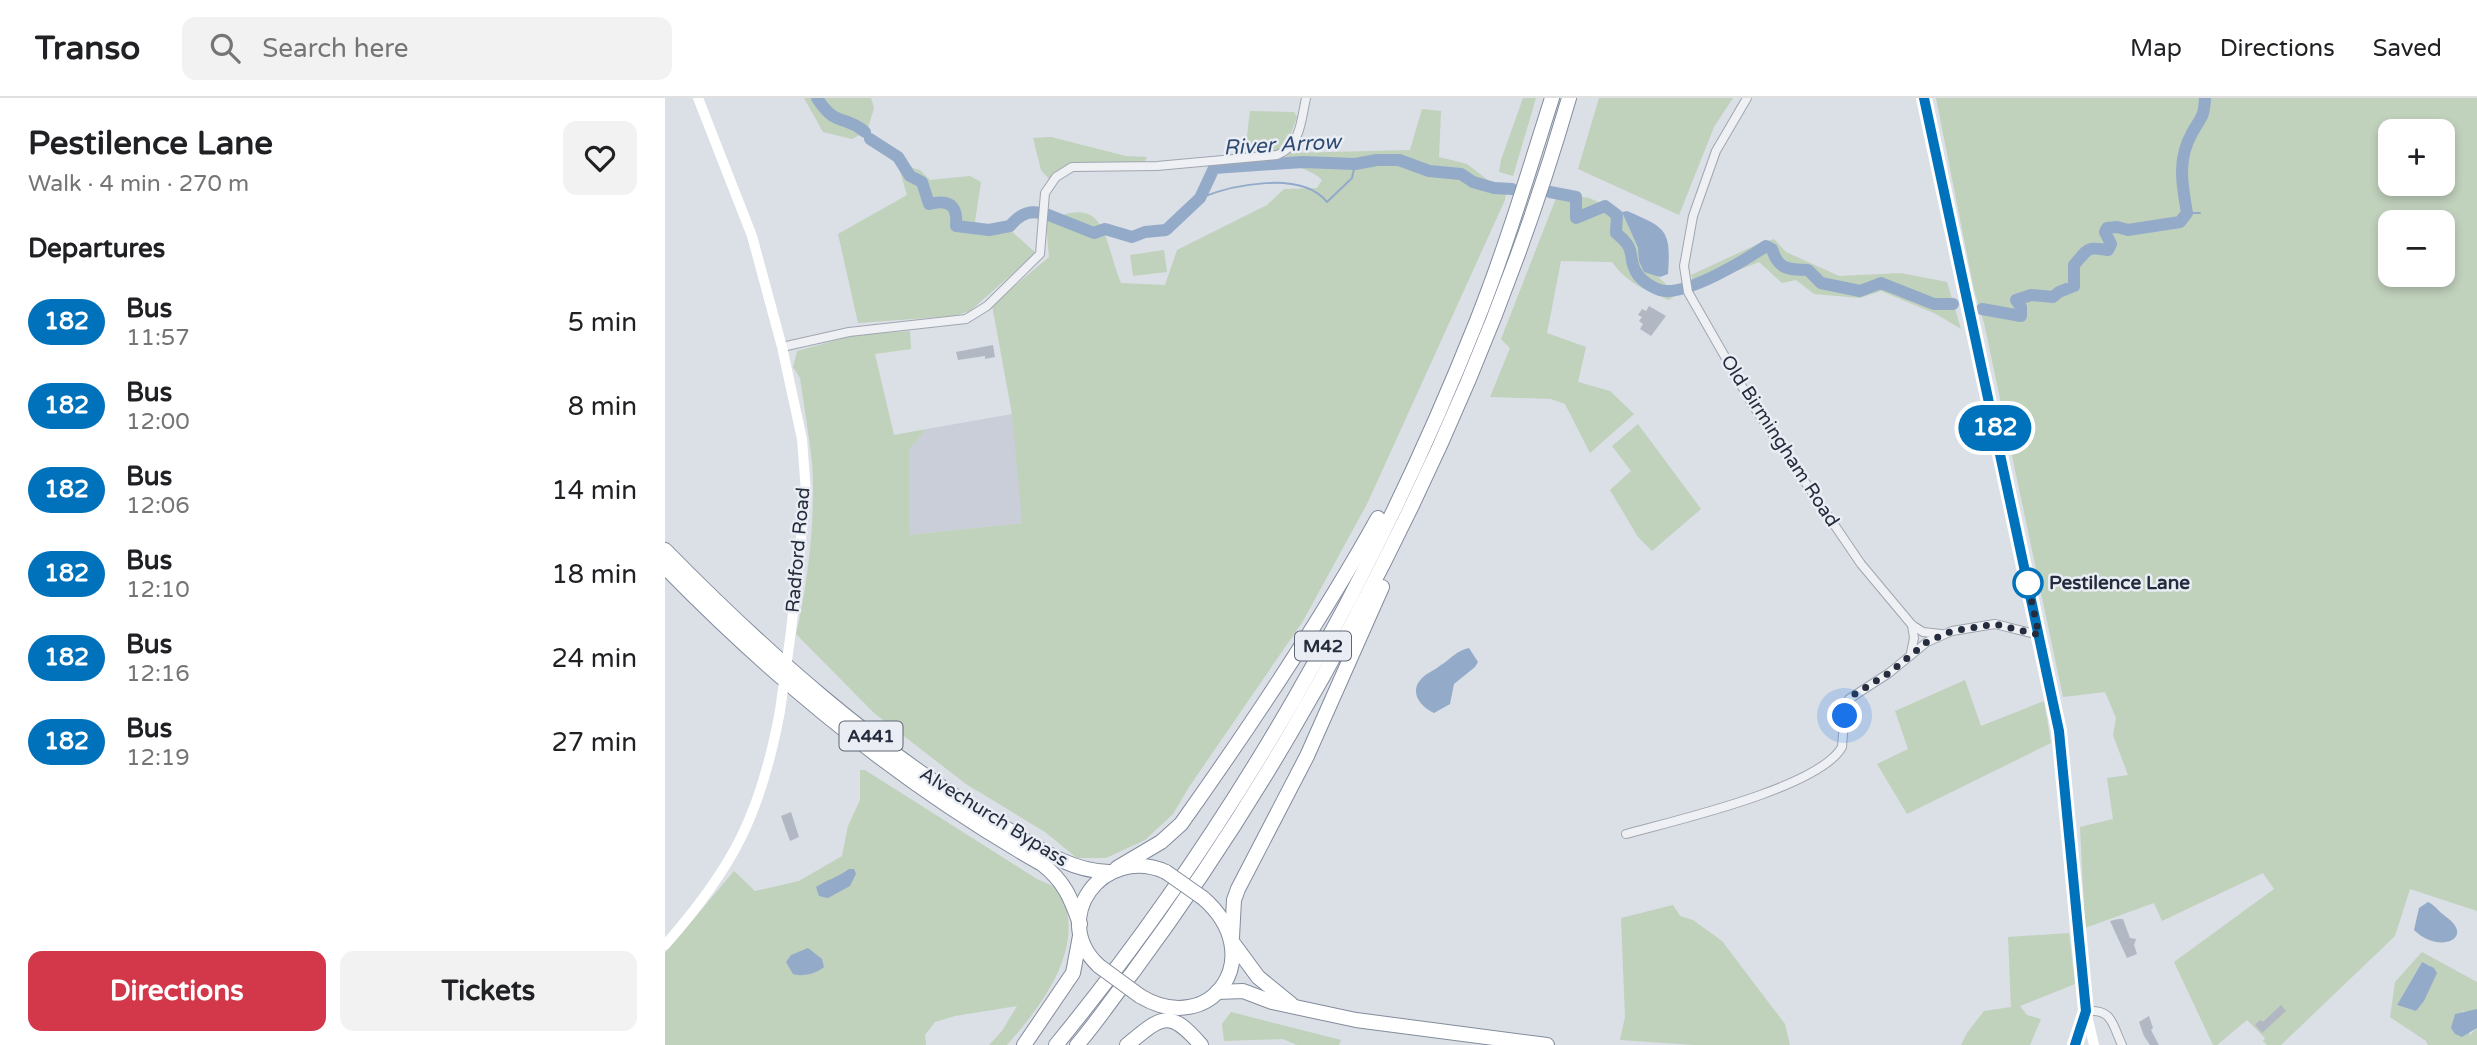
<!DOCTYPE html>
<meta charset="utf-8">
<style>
:root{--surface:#fff;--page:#f2f2f2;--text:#202124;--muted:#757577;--line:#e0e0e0;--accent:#d3384a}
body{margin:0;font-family:"Varela Round",sans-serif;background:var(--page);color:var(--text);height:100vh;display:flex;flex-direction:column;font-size:26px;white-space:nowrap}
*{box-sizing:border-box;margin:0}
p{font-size:23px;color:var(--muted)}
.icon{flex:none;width:38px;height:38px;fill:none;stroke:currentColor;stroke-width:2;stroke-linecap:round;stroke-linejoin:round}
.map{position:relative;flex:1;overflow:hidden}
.panel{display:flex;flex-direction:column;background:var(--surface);width:665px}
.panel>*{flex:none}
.badge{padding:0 14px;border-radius:23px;font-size:24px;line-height:46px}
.buttons{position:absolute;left:1713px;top:21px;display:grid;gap:14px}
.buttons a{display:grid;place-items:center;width:77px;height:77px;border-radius:14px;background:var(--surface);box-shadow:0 4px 10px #0003;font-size:35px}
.you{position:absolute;width:35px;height:35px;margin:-18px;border:5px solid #fff;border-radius:50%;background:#1a73e8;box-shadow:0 0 0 10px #1a73e833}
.map>.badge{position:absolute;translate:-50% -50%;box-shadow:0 0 0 4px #fff}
h2{padding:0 28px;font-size:26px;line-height:63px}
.round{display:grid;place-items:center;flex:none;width:74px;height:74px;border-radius:14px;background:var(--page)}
.summary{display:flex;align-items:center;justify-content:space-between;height:119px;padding:0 28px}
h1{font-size:33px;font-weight:700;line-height:52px}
.cta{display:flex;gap:14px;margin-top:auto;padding:14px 28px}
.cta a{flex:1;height:80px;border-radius:14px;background:var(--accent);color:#fff;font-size:28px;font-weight:700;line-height:80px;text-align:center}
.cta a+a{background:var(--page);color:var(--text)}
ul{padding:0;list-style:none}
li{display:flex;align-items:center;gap:21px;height:84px;padding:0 28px}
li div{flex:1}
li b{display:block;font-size:26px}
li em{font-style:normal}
li .badge{min-width:77px;font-weight:700;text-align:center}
header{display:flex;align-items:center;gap:42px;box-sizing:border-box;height:98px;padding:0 35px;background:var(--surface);border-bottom:2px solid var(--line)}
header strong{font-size:33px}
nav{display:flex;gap:38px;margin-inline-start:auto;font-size:24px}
.search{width:490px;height:63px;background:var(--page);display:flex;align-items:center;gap:18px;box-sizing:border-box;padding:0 24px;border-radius:14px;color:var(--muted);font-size:26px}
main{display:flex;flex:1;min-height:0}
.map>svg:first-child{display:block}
.built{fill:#c9ced8}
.green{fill:#c0d1bc;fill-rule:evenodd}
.water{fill:#93abc9}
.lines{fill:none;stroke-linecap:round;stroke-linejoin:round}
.stream{stroke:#93abc9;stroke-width:2}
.river{stroke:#93abc9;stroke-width:12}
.building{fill:#b2b8c3}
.street-casing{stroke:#a0a6b0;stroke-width:10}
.highway-casing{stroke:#828c9d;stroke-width:16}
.street{stroke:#eef0f4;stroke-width:8}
.secondary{stroke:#fff;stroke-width:10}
.highway{stroke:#fff;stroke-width:14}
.highway-bridge-casing{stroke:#828c9d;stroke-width:16;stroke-linecap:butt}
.secondary-bridge{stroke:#fff;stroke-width:10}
.highway-bridge{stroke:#fff;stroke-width:14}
.line-casing{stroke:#fff;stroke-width:16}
.line{stroke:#0072bc;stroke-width:10}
.walk{stroke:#242c3d;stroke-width:7;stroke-dasharray:0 12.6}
.stop-dot{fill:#fff;stroke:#0072bc;stroke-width:3.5}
.labels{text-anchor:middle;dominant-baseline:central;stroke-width:5;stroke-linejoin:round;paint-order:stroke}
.shield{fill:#eaeef4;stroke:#5f6674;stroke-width:2}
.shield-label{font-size:18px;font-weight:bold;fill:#242c3d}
.street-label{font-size:19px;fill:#242c3d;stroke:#eaeef4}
.stop-label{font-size:19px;font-weight:bold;fill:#242c3d;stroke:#eaeef4;text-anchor:start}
.water-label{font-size:21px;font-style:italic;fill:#2d4a72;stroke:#eaeef4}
</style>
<header>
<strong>Transo</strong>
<div class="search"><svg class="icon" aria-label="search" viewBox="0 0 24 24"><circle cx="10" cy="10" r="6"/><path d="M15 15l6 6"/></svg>Search here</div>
<nav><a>Map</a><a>Directions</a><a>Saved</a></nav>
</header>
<main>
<section class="panel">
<div class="summary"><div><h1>Pestilence Lane</h1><p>Walk · 4 min · 270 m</p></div><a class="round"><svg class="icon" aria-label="heart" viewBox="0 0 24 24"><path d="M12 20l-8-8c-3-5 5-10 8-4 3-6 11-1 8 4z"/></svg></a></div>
<h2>Departures</h2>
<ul>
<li><span class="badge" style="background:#0072bc;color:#fff">182</span><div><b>Bus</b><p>11:57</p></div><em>5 min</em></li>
<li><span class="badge" style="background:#0072bc;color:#fff">182</span><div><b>Bus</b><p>12:00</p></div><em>8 min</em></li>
<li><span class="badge" style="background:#0072bc;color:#fff">182</span><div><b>Bus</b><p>12:06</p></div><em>14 min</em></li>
<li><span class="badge" style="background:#0072bc;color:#fff">182</span><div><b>Bus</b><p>12:10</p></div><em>18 min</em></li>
<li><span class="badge" style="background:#0072bc;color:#fff">182</span><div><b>Bus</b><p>12:16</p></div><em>24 min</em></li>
<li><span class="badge" style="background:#0072bc;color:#fff">182</span><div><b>Bus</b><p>12:19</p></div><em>27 min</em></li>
</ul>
<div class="cta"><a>Directions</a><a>Tickets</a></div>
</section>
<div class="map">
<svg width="1812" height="947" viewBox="0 0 1812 947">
<rect width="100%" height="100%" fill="#dbdfe6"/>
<polygon class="built" points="347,316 358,425 244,437 244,352 262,331"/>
<g class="green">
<polygon points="139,0 206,0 209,10 202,33 187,41 158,34"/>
<polygon points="858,0 871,0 848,78 834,74 836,62"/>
<polygon points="934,0 1068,0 1049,29 1014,117 913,71"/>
<path d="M1271 0H1812V813L1745 791 1730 838 1616 947H1602L1598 943 1600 940 1582 922 1552 947H1548L1509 864 1609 791 1598 775 1497 823 1489 805 1420 830 1415 729 1448 721 1442 680 1463 677 1448 637 1451 620 1440 594 1398 599 1319 225 1309 192ZM1726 33H1778V86H1726ZM1726 124H1778V177H1726Z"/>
<path d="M757 11 776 13 774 59 802 66 824 83 842 88 840 102 702 406 638 523 524 689 508 716 480 742 441 760H412L380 734 301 686 209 615 131 536C143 486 151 416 147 365 144 337 139 308 135 280L128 269 132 253 190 237 245 233 246 251 210 256 229 337 262 331 244 352V437L357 425 347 316 327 207 384 159 381 124C443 93 438 142 456 185L500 187 512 152 602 107 619 91 652 90 657 82C648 72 630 69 617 63L625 55 745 52Z"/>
<polygon points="585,13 629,14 632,19 621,49 612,53 580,55"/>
<polygon points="386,39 461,58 482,59 479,66 413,66 385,82 376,72 368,40"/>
<polygon points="233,66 255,72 265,82 305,78 316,84 310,123 317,128 343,130 371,155 305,213 289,218 193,225 173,136 242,97"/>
<path d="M893 95 924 100 957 114 980 167 1012 196 1004 202C980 192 962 185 947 164L896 163 882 235 921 249 913 284 945 293 969 316 925 355 900 306 886 301 825 299 845 250 836 241Z"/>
<polygon points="1109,141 1121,154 1174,178 1236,175 1282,184 1296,231 1271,216 1216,193 1195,200 1149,196 1131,182 1117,185 1094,164 1031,189 1026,177 1095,145"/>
<polygon points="499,152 502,174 468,178 465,157"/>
<polygon points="973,326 1036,411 987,453 973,439 945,392 966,373 947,348"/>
<polygon points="1300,582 1316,628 1379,603 1386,645 1242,716 1212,666 1243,651 1230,613"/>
<path d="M195 672H200L372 781 390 789C394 796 400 805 402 813 412 862 373 912 342 947H324L337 933 352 908 290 918 270 924 260 937 261 947H0V855L69 773 90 793 134 783 177 758 183 728 195 702Z"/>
<polygon points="1008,807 1015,818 1028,822 1057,843 1120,926 1125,947 1029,947 955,942 960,919 956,820"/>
<polygon points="1404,835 1410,886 1355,908 1362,917 1376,921 1365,947 1296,947 1302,935 1319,913 1346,909 1343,839"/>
<path d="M1757 854 1812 884V911L1806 914 1797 913 1805 937 1812 930V947H1763L1761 943 1725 919 1730 884ZM1756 865 1765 867 1759 903 1751 913 1732 907Z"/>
<polygon points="566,914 676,942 674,947 632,947 618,941 559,943 557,926"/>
</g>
<g class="water">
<path d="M962 113C1002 130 1006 132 1003 176L995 179 979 174 974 163 973 150 957 114Z"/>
<path d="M804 550 813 564 810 569 789 586 785 606 769 615C756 609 743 594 757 580 762 575 770 572 776 567 787 560 791 553 804 550Z"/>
<path d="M184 771H189L191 776 185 788 163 800 154 798 151 789C162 782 173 779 184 771Z"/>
<path d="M1763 804C1770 807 1773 813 1780 818 1812 840 1774 857 1749 832L1754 810Z"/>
<path d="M143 850 157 861 159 869C151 876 137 879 128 876L121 864 126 857Z"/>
<polygon points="1757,864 1769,870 1772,875 1759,903 1751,913 1732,907"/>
<polygon points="1812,911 1812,930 1797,939 1790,936 1786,930 1790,916"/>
</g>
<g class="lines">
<g class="stream">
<path d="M535 100C567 87 636 72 662 104L687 80 690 66"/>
<polyline points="1522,115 1535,115"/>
</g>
<g class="river">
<path d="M152 0C171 30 179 16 200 34"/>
<path d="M205 41 233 59 245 78 257 84 264 106C284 101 293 107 291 128L324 132 345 128C353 118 363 112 375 115"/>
<path d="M885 94 911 99V120L940 108 952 117 951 135C975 154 960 159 973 177 978 184 992 193 1001 193 1027 194 1079 163 1101 148L1107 151C1113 171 1123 172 1143 172L1156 185 1195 193 1216 185 1269 206H1288"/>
<polyline points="381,116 429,135 440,131 467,139 480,134 501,132 535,100 549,70 638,64 690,66 712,62 734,62 764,73 796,76 808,84 829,90 847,91"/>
<path d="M1317 211 1356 218V209L1351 202 1366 197 1388 199 1394 194 1409 188V167C1425 149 1421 149 1443 152L1446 146 1440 134 1442 130 1452 129 1463 132 1515 124 1522 115C1517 86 1512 62 1527 35 1536 18 1539 21 1540 0"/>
</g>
</g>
<g class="building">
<polygon points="984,208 1001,218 986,238 975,231 978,226 974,223 977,219 973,217 977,211 981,213"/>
<polygon points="328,247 330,259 320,261 320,258 293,262 291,254"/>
<polygon points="126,714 134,739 125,743 116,718"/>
<polygon points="1453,821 1458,821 1465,840 1471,841 1469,847 1472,856 1462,860 1445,823"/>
<polygon points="1616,907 1621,913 1597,935 1590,927 1595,922 1598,924"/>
<polygon points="1484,918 1488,930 1486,932 1494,947 1485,947 1479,938 1474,924"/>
</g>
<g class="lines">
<g class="street-casing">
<g id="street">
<polyline points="1082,0 1051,53 1028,118 1019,168 1023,194 1087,306 1196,466 1247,527 1258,534 1276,536"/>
<path d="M117 249 184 234 301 221 322 208 375 156 380 95 391 79 407 69 492 68 612 57C636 48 636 22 641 0"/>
<polyline points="1246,555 1249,540 1247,527"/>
<path d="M961 736C1008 723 1154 690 1177 649L1180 609 1184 601 1224 575 1262 544 1287 533 1330 526 1374 537"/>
<path d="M1421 913C1448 911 1447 926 1457 947"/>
</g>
</g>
<g class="highway-casing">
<g id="highway">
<path d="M0 452C101 555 210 651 334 726 369 747 402 773 444 774"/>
<path d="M0 469C113 585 236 686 377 766 399 783 406 800 415 826"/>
<path d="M452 770 496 744 516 726C587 626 654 526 713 420"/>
<polyline points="567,839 569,802 573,791 642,658 717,489"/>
<polyline points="568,845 593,879 626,906"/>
<path d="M434 868C383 821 438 746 501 774"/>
<polyline points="552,894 578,893 607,904 691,922 882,947"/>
<path d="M475 898C546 941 605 858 538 800"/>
<polyline points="359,947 408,875 415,838"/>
<path d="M391 947C567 732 708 484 811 225 840 152 863 76 887 0"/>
<path d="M412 947C432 924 449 898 468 874 525 797 577 718 625 636 743 435 839 224 904 0"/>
<path d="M462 947C497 918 504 910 536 947"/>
</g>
</g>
<use href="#street" class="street"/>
<g class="secondary">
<polyline points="33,0 87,138 117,249 137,341 141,394 126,533"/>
<polyline points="1259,0 1394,633 1421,913 1429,947"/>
<path d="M0 847C69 769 96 715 115 613"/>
<polyline points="1410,947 1421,913"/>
</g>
<use href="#highway" class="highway"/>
<g class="highway-bridge-casing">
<g id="highway-bridge">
<polyline points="501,774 538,800"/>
<polyline points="434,868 475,898"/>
</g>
</g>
<polyline class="secondary-bridge" points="115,613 126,533"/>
<use href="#highway-bridge" class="highway-bridge"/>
</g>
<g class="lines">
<g class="line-casing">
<polyline id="line" points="1259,0 1394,633 1421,913 1410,947"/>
</g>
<use href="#line" class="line"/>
<polyline class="walk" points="1180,618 1184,601 1190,596 1224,575 1262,544 1287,533 1330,526 1374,537 1362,483 1363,485"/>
</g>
<circle class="stop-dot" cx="1363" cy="485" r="14"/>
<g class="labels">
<g class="shield">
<rect x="630" y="533.5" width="56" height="29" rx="5"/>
<rect x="174.5" y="623.5" width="63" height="29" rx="5"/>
</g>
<g class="shield-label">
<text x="658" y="548">M42</text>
<text x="206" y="638">A441</text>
</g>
<g class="street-label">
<text transform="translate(1115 343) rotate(57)">Old Birmingham Road</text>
<text transform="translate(133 452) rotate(-85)">Radford Road</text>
<text transform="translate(329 719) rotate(32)">Alvechurch Bypass</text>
</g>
<g class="stop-label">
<text x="1384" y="485">Pestilence Lane</text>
</g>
<g class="water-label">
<text transform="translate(617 47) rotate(-3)">River Arrow</text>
</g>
</g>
</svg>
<div class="buttons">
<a>+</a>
<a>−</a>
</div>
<div class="you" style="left:1180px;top:618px"></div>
<b class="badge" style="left:1330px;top:330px;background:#0072bc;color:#fff">182</b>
</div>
</main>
